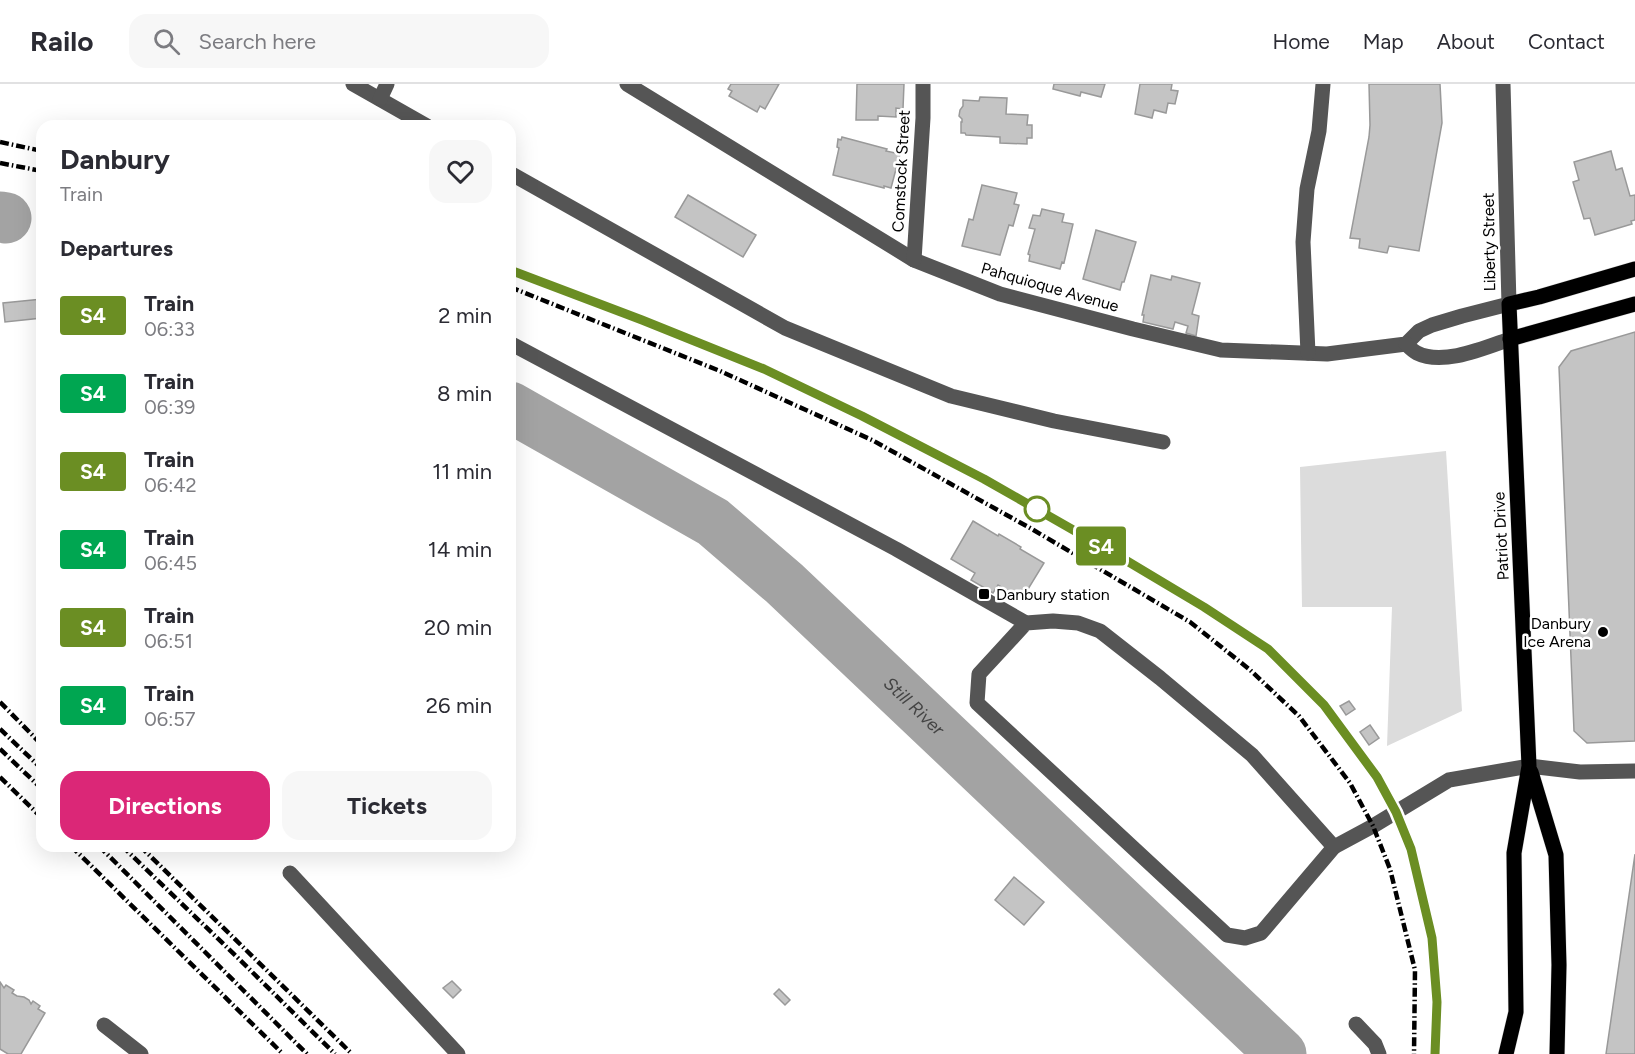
<!DOCTYPE html>
<style>
:root{--surface:#fff;--page:#f7f7f7;--text:#2b2b33;--muted:#7c7c81;--line:#e1e1e2;--accent:#db2777}
body{margin:0;font-family:Figtree,sans-serif;background:var(--page);color:var(--text);height:100vh;display:flex;flex-direction:column;font-size:22px;white-space:nowrap}
*{box-sizing:border-box;margin:0}
p{font-size:20px;color:var(--muted)}
.icon{flex:none;width:33px;height:33px;fill:none;stroke:currentColor;stroke-width:2;stroke-linecap:round;stroke-linejoin:round}
.map{position:relative;flex:1;overflow:hidden}
.panel{position:absolute;left:36px;top:36px;width:480px;height:732px;display:flex;flex-direction:column;background:var(--surface);border-radius:18px;box-shadow:0 6px 24px #0002}
.panel>*{flex:none}
.badge{padding:0 12px;border-radius:4px;font-size:21px;line-height:39px}
.map>.badge{position:absolute;translate:-50% -50%;box-shadow:0 0 0 3px #fff}
h2{padding:0 24px;font-size:22px;line-height:54px}
.round{display:grid;place-items:center;flex:none;width:63px;height:63px;border-radius:18px;background:var(--page)}
.summary{display:flex;align-items:center;justify-content:space-between;height:102px;padding:0 24px}
h1{font-size:28px;font-weight:700;line-height:45px}
.button{display:flex;gap:12px;margin-top:auto;padding:12px 24px}
.button a{flex:1;height:69px;border-radius:18px;background:var(--accent);color:#fff;font-size:24px;font-weight:700;line-height:69px;text-align:center}
.button a+a{background:var(--page);color:var(--text)}
ul{padding:0;list-style:none}
li{display:flex;align-items:center;gap:18px;height:78px;padding:0 24px}
li div{flex:1}
li b{display:block;font-size:22px}
li em{font-style:normal}
li .badge{min-width:66px;font-weight:700;text-align:center}
header{display:flex;align-items:center;gap:36px;box-sizing:border-box;height:84px;padding:0 30px;background:var(--surface);border-bottom:2px solid var(--line)}
header strong{font-size:28px}
nav{display:flex;gap:33px;margin-inline-start:auto;font-size:21px}
.search{width:420px;height:54px;background:var(--page);display:flex;align-items:center;gap:15px;box-sizing:border-box;padding:0 21px;border-radius:18px;color:var(--muted);font-size:22px}
.map>svg:first-child{display:block}
.green{fill:#dcdcdc}
.lines{fill:none;stroke-linecap:round;stroke-linejoin:round}
.river{stroke:#a3a3a3;stroke-width:51}
.building{fill:#c4c4c4;stroke:#999;stroke-width:1.5}
.major-casing{stroke:#dbdbdb;stroke-width:16}
.minor{stroke:#555;stroke-width:15}
.major{stroke:#000;stroke-width:15}
.rail{stroke:#000;stroke-width:4.5;stroke-dasharray:9 3 1.5 3;stroke-linecap:butt}
.line-casing{stroke:#fff;stroke-width:14}
.line{stroke:#6b8e23;stroke-width:9}
.stop-dot{fill:#fff;stroke:#6b8e23;stroke-width:3}
.poi-dot{fill:#000;stroke:#fff;stroke-width:2}
.labels{text-anchor:middle;dominant-baseline:central;stroke-width:5;stroke-linejoin:round;paint-order:stroke}
.street-label{font-size:16px;fill:#000;stroke:#fff}
.poi-label{font-size:16px;fill:#000;stroke:#fff;text-anchor:start}
.water-label{font-size:18px;font-style:italic;fill:#444;stroke:#fff}
</style>
<header>
<strong>Railo</strong>
<div class="search"><svg class="icon" aria-label="search" viewBox="0 0 24 24"><circle cx="10" cy="10" r="6"/><path d="M15 15l6 6"/></svg>Search here</div>
<nav><a>Home</a><a>Map</a><a>About</a><a>Contact</a></nav>
</header>
<div class="map">
<svg width="1635" height="970" viewBox="0 0 1635 970">
<rect width="100%" height="100%" fill="#fff"/>
<polygon class="green" points="1446,367 1462,627 1387,662 1392,523 1302,523 1300,383"/>
<g class="lines">
<g class="river">
<polyline points="0,133 6,134"/>
<path id="s1" d="M510 323 713 438 784 499 1281 970"/>
</g>
</g>
<g class="building">
<polygon points="731,0 779,0 765,25 760,22 757,28 729,12 732,7 728,5"/>
<polygon points="857,0 904,0 903,25 896,24 896,33 878,32 878,36 856,36"/>
<polygon points="1054,0 1105,0 1101,13 1081,8 1080,12 1053,5"/>
<polygon points="1140,0 1172,0 1171,6 1178,7 1175,20 1168,19 1166,29 1154,26 1152,34 1135,30"/>
<polygon points="1369,0 1440,0 1442,39 1419,167 1389,162 1387,169 1359,164 1360,155 1350,154 1369,53 1370,41"/>
<polygon points="980,13 1007,14 1006,30 1028,31 1027,41 1032,41 1032,54 1027,54 1027,60 1000,59 1000,53 966,51 965,49 961,49 961,38 962,38 962,35 959,32 960,26 963,22 963,16 979,17"/>
<polygon points="842,53 887,65 886,67 900,70 891,104 884,102 884,104 833,91 839,64 837,63 838,55 841,56"/>
<polygon points="1611,67 1616,86 1622,84 1630,112 1635,111 1635,136 1631,137 1632,140 1595,151 1590,134 1584,135 1573,98 1579,96 1574,78"/>
<polygon points="982,101 1017,109 1014,120 1019,121 1013,142 1009,141 1000,171 962,162 969,135 973,136"/>
<polygon points="688,111 756,151 743,173 675,133"/>
<polygon points="1042,125 1064,130 1062,138 1073,140 1064,179 1062,178 1060,185 1029,177 1030,171 1028,170 1035,145 1029,144 1033,131 1040,132"/>
<polygon points="1096,146 1136,158 1124,198 1122,198 1120,206 1083,195"/>
<polygon points="1151,191 1171,196 1172,192 1200,199 1192,230 1199,232 1196,252 1186,249 1188,242 1175,238 1173,245 1143,238 1144,231 1142,231"/>
<polygon points="42,215 42,234 5,238 3,219"/>
<polygon points="1635,248 1635,657 1587,659 1574,647 1559,283 1571,267"/>
<polygon points="973,437 998,452 999,450 1021,463 1020,465 1044,479 1022,515 998,501 993,509 971,496 975,489 951,475"/>
<polygon points="1349,617 1355,625 1346,631 1340,622"/>
<polygon points="1370,641 1379,654 1369,661 1360,648"/>
<polygon points="1635,770 1635,970 1606,970"/>
<polygon points="1014,793 1044,818 1024,841 995,816"/>
<polygon points="452,897 461,906 453,914 443,904"/>
<polygon points="0,898 4,904 6,901 14,906 12,909 17,912 24,913 29,916 31,920 33,917 40,922 38,925 45,929 21,970 8,970 0,965"/>
<polygon points="779,905 790,916 785,921 774,910"/>
</g>
<g class="lines">
<g class="major-casing">
<g id="major">
<polyline points="1510,255 1635,220"/>
<polyline points="1531,688 1556,771 1559,881 1557,970"/>
<polyline points="1506,970 1516,928 1514,769 1529,682 1509,220 1539,213 1635,185"/>
</g>
</g>
<g class="minor">
<polyline points="353,0 427,42"/>
<polyline points="627,0 914,176 1000,210 1133,245 1221,266 1327,270 1406,260 1419,247 1432,241 1462,232 1509,220 1503,0"/>
<polyline points="380,15 387,0"/>
<polyline points="510,89 785,244 951,312 1054,337 1163,358"/>
<polyline points="914,176 923,34 923,0"/>
<polyline points="510,259 896,465 1026,539 1053,537 1078,539 1100,547 1160,594 1252,671 1334,763 1261,849 1245,854 1227,851 977,619 979,590 1026,539"/>
<path d="M1406 260C1409 263 1413 267 1417 269 1443 282 1484 264 1510 255"/>
<polyline points="1308,269 1303,158 1307,105 1319,47 1323,0"/>
<polyline points="1334,763 1373,742 1449,696 1529,682 1580,688 1635,687"/>
<polyline points="290,789 458,970"/>
<polyline points="1356,940 1375,960 1379,970"/>
<polyline points="104,941 141,970"/>
</g>
<use href="#major" class="major"/>
<g class="rail">
<polyline points="0,58 42,67"/>
<polyline points="0,79 42,87"/>
<polyline points="510,186 642,235 763,285 862,332 984,395 1136,482 1204,523 1268,565 1324,621 1377,693 1396,728 1411,765 1432,854 1437,918 1435,970"/>
<polyline points="510,203 720,287 872,356 1030,444 1190,538 1249,585 1299,632 1350,699 1373,742 1390,785 1415,886 1414,970"/>
<polyline points="0,618 42,661"/>
<polyline points="0,645 42,685"/>
<polyline points="0,665 42,705"/>
<polyline points="0,693 42,734"/>
<polyline points="71,762 283,970"/>
<polyline points="99,762 307,970"/>
<polyline points="122,762 238,874 335,970"/>
<polyline points="140,762 352,970"/>
</g>
</g>
<g class="lines">
<g class="line-casing">
<polyline id="line" points="510,186 642,236 764,285 862,332 984,395 1117,471 1204,523 1268,565 1324,621 1377,693 1396,728 1411,765 1432,854 1437,918 1435,970"/>
</g>
<use href="#line" class="line"/>
</g>
<circle class="stop-dot" cx="1037" cy="425" r="12"/>
<g class="poi-dot">
<rect x="978" y="504" width="12" height="12" rx="3"/>
<circle cx="1603" cy="548" r="6"/>
</g>
<g class="labels">
<g class="street-label">
<text transform="translate(901 87) rotate(-87)">Comstock Street</text>
<text transform="translate(1489 158) rotate(-91)">Liberty Street</text>
<text transform="translate(1050 203) rotate(16)">Pahquioque Avenue</text>
<text transform="translate(1501 452) rotate(-93)">Patriot Drive</text>
</g>
<g class="poi-label">
<text x="996" y="510">Danbury station</text>
<text x="1591" y="539" text-anchor="end">Danbury<tspan x="1591" dy="18">Ice Arena</tspan></text>
</g>
<g class="water-label">
<text stroke="none"><textPath href="#s1" startOffset="506">Still River</textPath></text>
</g>
</g>
</svg>
<b class="badge" style="left:1101px;top:462px;background:#6b8e23;color:#fff">S4</b>
<section class="panel">
<div class="summary"><div><h1>Danbury</h1><p>Train</p></div><a class="round"><svg class="icon" aria-label="heart" viewBox="0 0 24 24"><path d="M12 20l-8-8c-3-5 5-10 8-4 3-6 11-1 8 4z"/></svg></a></div>
<h2>Departures</h2>
<ul>
<li><span class="badge" style="background:#6b8e23;color:#fff">S4</span><div><b>Train</b><p>06:33</p></div><em>2 min</em></li>
<li><span class="badge" style="background:#00a651;color:#fff">S4</span><div><b>Train</b><p>06:39</p></div><em>8 min</em></li>
<li><span class="badge" style="background:#6b8e23;color:#fff">S4</span><div><b>Train</b><p>06:42</p></div><em>11 min</em></li>
<li><span class="badge" style="background:#00a651;color:#fff">S4</span><div><b>Train</b><p>06:45</p></div><em>14 min</em></li>
<li><span class="badge" style="background:#6b8e23;color:#fff">S4</span><div><b>Train</b><p>06:51</p></div><em>20 min</em></li>
<li><span class="badge" style="background:#00a651;color:#fff">S4</span><div><b>Train</b><p>06:57</p></div><em>26 min</em></li>
</ul>
<div class="button"><a>Directions</a><a>Tickets</a></div>
</section>
</div>
